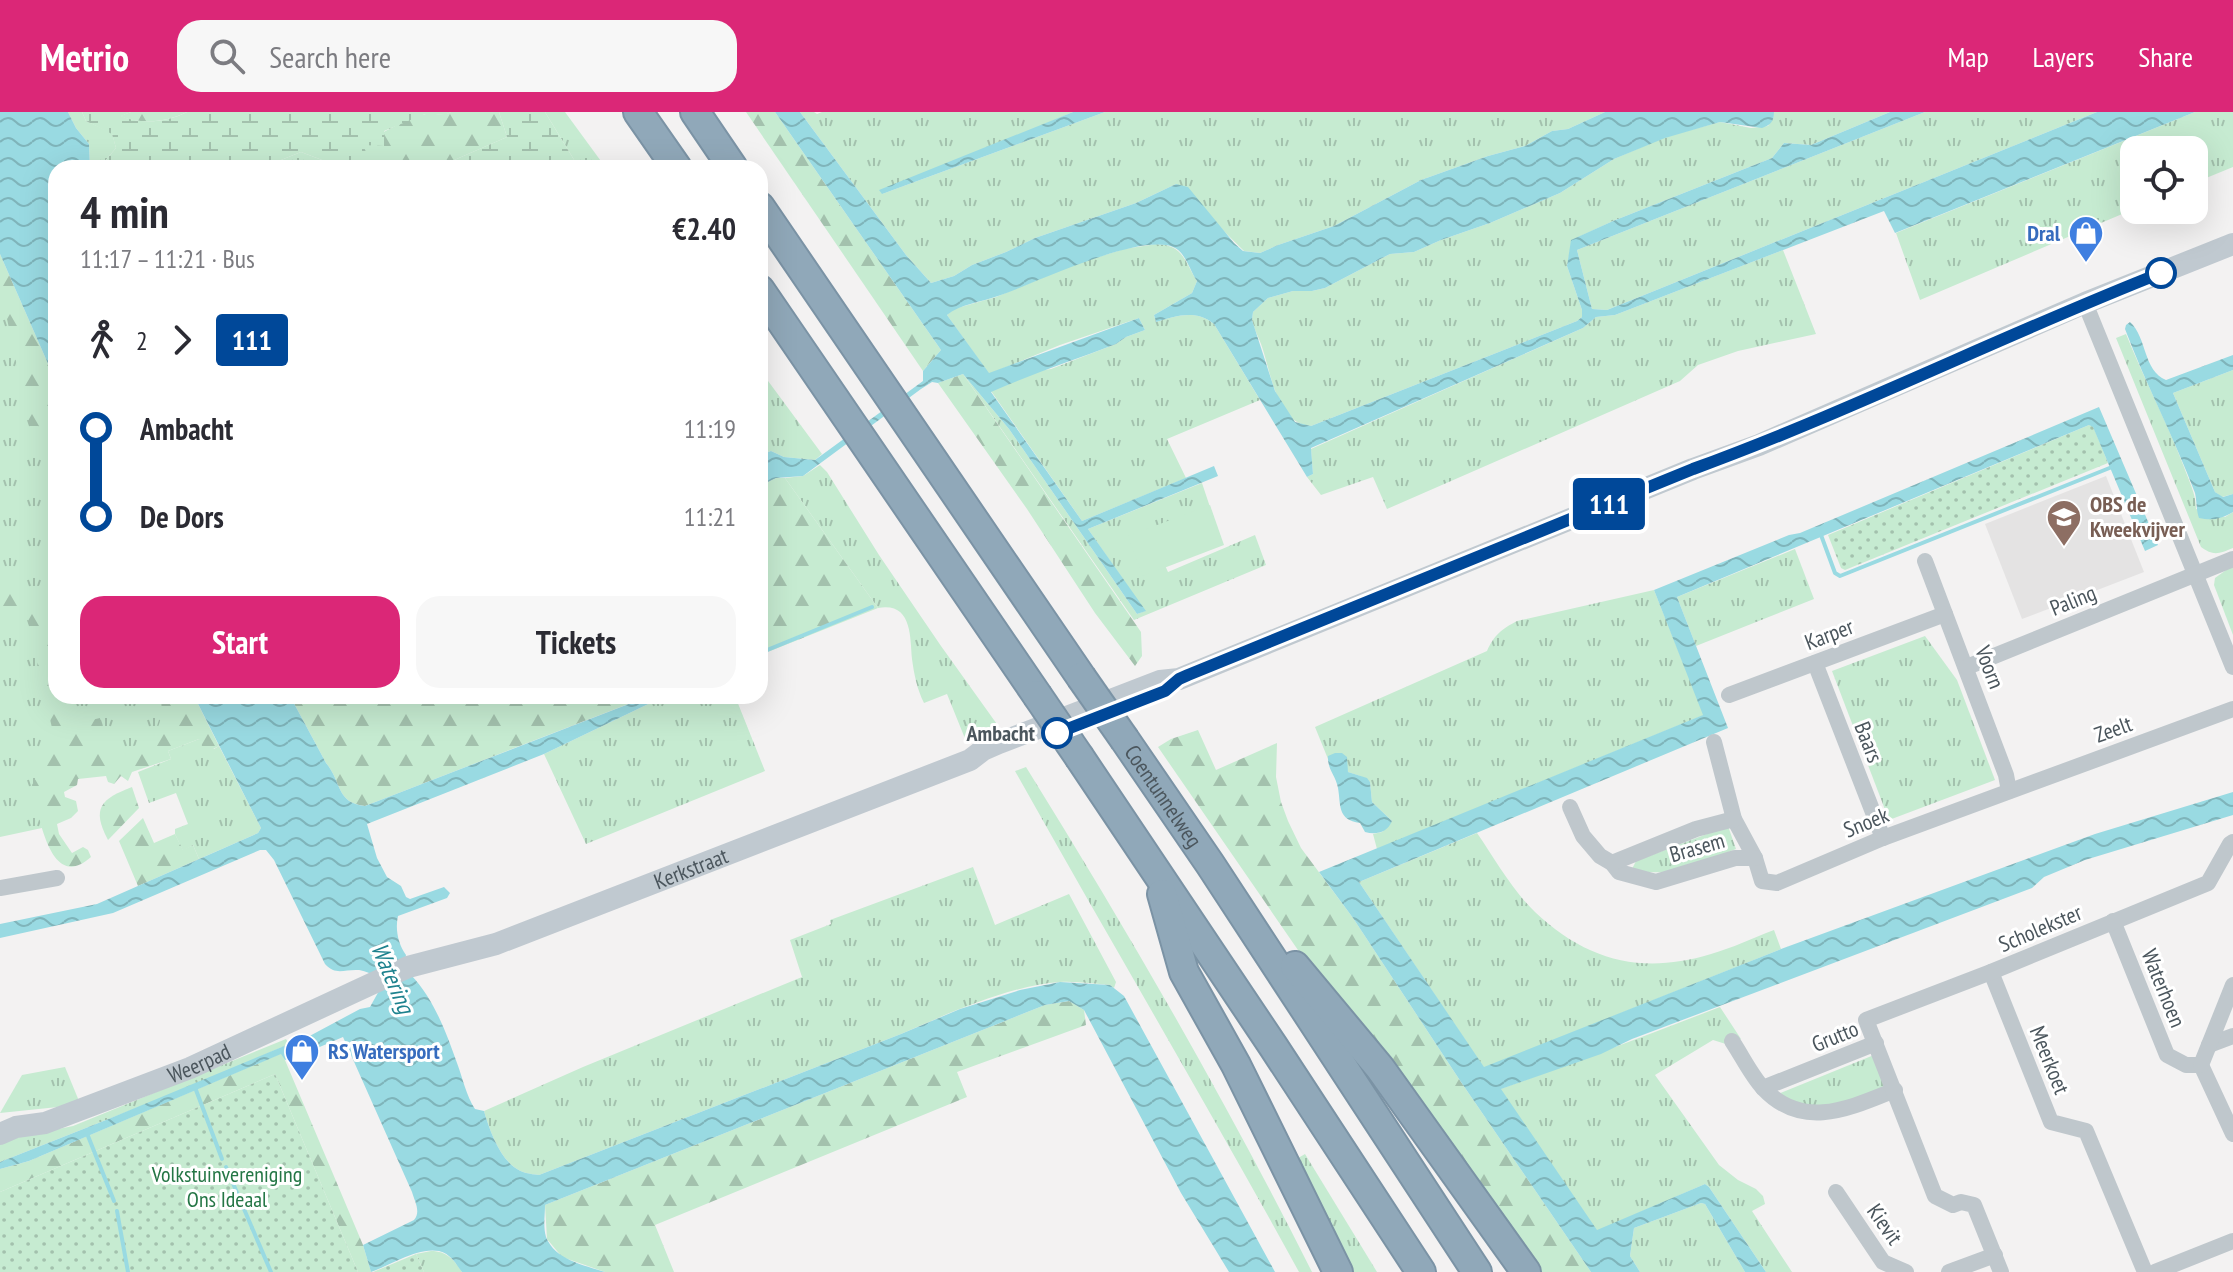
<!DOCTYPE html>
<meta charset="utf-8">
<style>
:root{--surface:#fff;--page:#f7f7f7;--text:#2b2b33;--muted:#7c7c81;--accent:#db2777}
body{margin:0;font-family:"PT Sans Narrow",sans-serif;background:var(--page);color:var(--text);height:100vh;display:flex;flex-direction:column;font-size:30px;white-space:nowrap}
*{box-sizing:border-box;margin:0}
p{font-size:26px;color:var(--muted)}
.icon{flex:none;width:44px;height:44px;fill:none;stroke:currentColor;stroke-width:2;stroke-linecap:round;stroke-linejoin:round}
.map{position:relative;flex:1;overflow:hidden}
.drawer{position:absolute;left:48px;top:48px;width:720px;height:544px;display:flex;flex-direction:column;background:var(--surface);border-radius:24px;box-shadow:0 8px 32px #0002}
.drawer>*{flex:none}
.badge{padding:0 16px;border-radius:6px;font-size:28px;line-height:52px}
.controls{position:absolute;left:2120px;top:24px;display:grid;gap:16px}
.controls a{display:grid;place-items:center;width:88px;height:88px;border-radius:16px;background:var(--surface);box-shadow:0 8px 32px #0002;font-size:40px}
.map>.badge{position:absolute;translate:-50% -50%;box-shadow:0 0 0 4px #fff}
.legs{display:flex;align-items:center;gap:12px;height:88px;padding:0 32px;font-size:26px}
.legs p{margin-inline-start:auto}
.overview{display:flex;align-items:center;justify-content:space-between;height:136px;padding:0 32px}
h1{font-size:44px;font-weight:800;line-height:60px}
.cta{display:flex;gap:16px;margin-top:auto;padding:16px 32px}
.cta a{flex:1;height:92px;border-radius:24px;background:var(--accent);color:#fff;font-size:32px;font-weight:800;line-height:92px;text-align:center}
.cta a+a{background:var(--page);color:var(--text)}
ul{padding:0 32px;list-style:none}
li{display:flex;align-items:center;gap:28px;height:88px;font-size:30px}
li i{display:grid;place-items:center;width:12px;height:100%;margin:0 10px;background:currentColor}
li i::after{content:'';width:20px;height:20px;margin:-10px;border:6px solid;border-radius:50%;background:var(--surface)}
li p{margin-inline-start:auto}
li:first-child i{background:linear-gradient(#0000 50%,currentColor 0)}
li:last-child i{background:linear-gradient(currentColor 50%,#0000 0)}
header{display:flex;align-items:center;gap:48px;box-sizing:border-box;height:112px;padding:0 40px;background:var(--accent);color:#fff}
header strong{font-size:38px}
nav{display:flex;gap:44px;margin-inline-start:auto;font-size:28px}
.search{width:560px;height:72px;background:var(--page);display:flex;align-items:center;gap:20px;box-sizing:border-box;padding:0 28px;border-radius:24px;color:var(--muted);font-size:30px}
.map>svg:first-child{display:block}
.education{fill:#e4e3e3}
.grass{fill:url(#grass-tufts)}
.forest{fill:url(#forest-firs)}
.wetland{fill:url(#wetland-marsh)}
.park{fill:url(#park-dots)}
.pitch{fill:#c6ebd1}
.water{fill:url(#water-waves)}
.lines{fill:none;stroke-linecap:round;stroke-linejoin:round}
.stream{stroke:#99dae2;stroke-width:4}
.highway-casing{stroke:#7b93a5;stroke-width:32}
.street{stroke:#bfc7cc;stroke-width:16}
.secondary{stroke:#c0c9d0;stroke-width:22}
.highway{stroke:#90a8b9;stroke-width:28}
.highway-bridge-casing{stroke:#7b93a5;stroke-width:32;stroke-linecap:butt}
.highway-bridge{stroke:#90a8b9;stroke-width:28}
.line-1-casing{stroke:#fff;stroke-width:18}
.line-1{stroke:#004899;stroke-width:12}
.stop-1-dot{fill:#fff;stroke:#004899;stroke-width:4}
.labels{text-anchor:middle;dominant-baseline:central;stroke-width:6;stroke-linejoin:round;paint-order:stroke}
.shop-label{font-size:22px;font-weight:bold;fill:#366cbe;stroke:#fff;text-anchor:end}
.education-label{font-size:22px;font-weight:bold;fill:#785e54;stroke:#fff;text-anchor:start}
.street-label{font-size:22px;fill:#4b565d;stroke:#fff}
.stop-label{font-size:22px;font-weight:bold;fill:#4b565d;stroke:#fff;text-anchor:end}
.park-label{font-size:22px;fill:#247645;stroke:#fff}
.water-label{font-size:24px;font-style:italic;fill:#1e828e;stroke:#fff}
</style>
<header>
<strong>Metrio</strong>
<div class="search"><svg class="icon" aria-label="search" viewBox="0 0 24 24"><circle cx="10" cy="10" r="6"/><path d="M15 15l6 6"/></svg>Search here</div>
<nav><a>Map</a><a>Layers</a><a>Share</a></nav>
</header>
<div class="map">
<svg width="2233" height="1160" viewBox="0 0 2233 1160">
<defs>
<pattern id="grass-tufts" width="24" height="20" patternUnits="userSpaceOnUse" patternTransform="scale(2)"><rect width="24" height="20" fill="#c6ebd1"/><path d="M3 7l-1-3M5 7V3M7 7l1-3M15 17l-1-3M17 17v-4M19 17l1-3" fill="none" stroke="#a3c1ad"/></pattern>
<pattern id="forest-firs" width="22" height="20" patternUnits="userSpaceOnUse" patternTransform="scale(2)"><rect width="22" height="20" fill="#c6ebd1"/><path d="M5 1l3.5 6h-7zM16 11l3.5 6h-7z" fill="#a3c1ad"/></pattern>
<pattern id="wetland-marsh" width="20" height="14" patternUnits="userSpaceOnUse" patternTransform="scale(2)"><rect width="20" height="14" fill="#c6ebd1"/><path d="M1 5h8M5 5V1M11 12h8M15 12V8" fill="none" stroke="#a3c1ad"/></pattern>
<pattern id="park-dots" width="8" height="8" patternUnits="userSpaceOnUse" patternTransform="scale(2)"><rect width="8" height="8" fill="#c6ebd1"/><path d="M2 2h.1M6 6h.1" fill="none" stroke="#a3c1ad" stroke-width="1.8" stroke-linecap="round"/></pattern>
<pattern id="water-waves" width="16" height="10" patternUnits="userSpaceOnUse" patternTransform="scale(2)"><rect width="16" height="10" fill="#99dae2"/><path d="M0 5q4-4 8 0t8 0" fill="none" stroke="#7fb4ba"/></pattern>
</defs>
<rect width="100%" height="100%" fill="#f3f2f2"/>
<polygon class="education" points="2106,364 2144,460 2022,507 1985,412"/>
<g class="grass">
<polygon points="68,0 82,0 86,9 112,21 116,36 105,49 107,56 90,56 89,32 76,16"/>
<polygon points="545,0 565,0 606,56 579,56"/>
<polygon points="800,0 814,0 817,2 822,0 1073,0 882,82 1105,0 1605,0 1568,17 1552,19 1525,34 1488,44 1421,68 1334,114 1278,133 1260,141 1244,139 1176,72 1136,91 1035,126 1006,140 972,153 954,164 931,171 906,143"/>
<path d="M1774 0H1890L1811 33 1784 31 1772 46 1613 109 1572 128 1567 154 1582 198V205L1577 209 1311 314C1276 312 1271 259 1261 232 1258 224 1254 217 1252 208L1253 200 1268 186 1293 179H1312L1325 176 1390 142 1414 140 1441 128 1490 111 1560 81 1614 47 1665 25 1720 10 1751 16 1768 14 1773 7Z"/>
<polygon points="1925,0 2097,0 1607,198 1592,197 1577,138"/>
<polygon points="2195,0 2233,0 2233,55 2194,71 2194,38 2134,38 2134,97 1920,188 1896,121"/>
<polygon points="301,40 322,48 328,56 261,56"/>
<path d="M1156 132C1184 133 1184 149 1197 169L1192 181 1154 203 1156 210C1176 204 1196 197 1214 212L1260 288 1167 327 1186 366 1082 409 991 279 1038 259 1051 257 1116 232 1126 225 1145 218 1139 206 1060 233 989 262 947 203 954 197 996 185 1073 153 1124 137Z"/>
<polygon points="1783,138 1816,222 1738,239 1698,253 1680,269 1387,397 1373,365 1321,383 1307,365 1313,362 1311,337 1583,216 1596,205 1615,203"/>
<polygon points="0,144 56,273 56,584 191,584 204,613 38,680 42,716 0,725"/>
<path d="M2126 222C2144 267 2167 310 2184 355 2189 369 2196 382 2196 397L2225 405 2233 400V436C2219 442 2213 444 2201 435L2116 226Z"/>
<polygon points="760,258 822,342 815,348 784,345 771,339 760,343"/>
<polygon points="2233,258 2233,382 2222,385 2215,380 2173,281"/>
<polygon points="963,262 1009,317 1137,502 1145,499 1088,417 1202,371 1213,404 1154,429 1168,460 1255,423 1266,453 1134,508"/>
<path d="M820 353 827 360 879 443 941 534 999 615 966 629 947 582 924 591C917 577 914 562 912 547 910 524 912 490 878 496L785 366 803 364Z"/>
<polygon points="1795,437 1814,487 1696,534 1677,485"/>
<polygon points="2233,453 2233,523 2214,473 2215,466"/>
<path d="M1654 478 1704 603 1377 737 1373 722 1382 720 1392 709 1372 690 1370 670 1360 664 1348 660 1346 653 1328 644V647L1315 615 1487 539C1494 523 1502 517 1517 509Z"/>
<polygon points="1925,524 1957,568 1995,668 1889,708 1832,559"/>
<polygon points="665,584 735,584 765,659 586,732 544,642"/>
<polygon points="199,627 214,637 219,634 261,716 258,721 199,747 193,733 183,739 175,722 175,717 188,712 176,681 149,691 138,660 171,647 168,639"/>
<path d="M1026 655C1128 819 1225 987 1312 1160H1299C1207 992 1109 827 1015 659Z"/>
<path d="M1728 714 1736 737C1705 749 1666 768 1632 757L1636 749Z"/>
<path d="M1477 721C1495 747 1512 778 1535 800 1587 849 1642 863 1711 842 1732 836 1753 826 1774 818L1781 837 1484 956 1359 770Z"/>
<path d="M973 755 995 813 1069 782 1116 870 1114 876 1110 873C1094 872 1076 869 1060 870 1011 873 947 902 901 922L539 1063C530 1062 522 1061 514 1055 499 1044 489 1017 484 999L583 955 802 865 790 828 831 812 830 808Z"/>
<path d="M1720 895 1741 927 1729 933 1713 928 1655 963 1719 1053 1738 1068 1756 1077 1763 1084 1765 1092 1752 1099 1792 1160H1766L1709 1075 1705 1072 1597 1119 1500 977C1574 951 1647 923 1720 895Z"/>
<polygon points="286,927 289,932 202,970 0,1050 0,1029 73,1014"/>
<polygon points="1874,943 1887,974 1837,995 1809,996 1778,982"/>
<polygon points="65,955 79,989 58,995 0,1001 22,963"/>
<polygon points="1305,1042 1377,1160 1345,1160 1293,1049"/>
<polygon points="1701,1091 1705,1092 1745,1160 1640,1160 1630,1144 1634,1116"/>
<path d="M431 1139C447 1139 454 1148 462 1160H424L416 1142Z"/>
</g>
<g class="forest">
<path d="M131 0H187C167 10 140 13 120 4Z"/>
<path d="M451 0H499L507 25 436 56H354L346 50 369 49 362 33C378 23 408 5 426 2 436 1 442 5 451 0Z"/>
<polygon points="746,0 775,0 941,238 923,259"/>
<polygon points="0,142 56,270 56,312 30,315 0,174"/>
<polygon points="963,262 1141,520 1142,544 1135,554 1095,501 1027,397 938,271"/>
<polygon points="776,366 785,366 878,496 760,543 760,374"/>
<path d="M43 473 56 542V584H64L70 613 100 606 108 642C145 631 165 629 161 584H194L219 634 205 641 199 627 168 639 171 647 132 660 128 669 121 664 114 672 108 670 106 664 78 667 77 673 64 680 65 685 76 689 78 699 71 706 57 712 59 722 72 741 83 735 88 738 91 745C49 783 38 698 32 673L56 634 26 499 0 503V480Z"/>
<path d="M290 584H649L365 694C336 691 342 670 326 651Z"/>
<polygon points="1198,618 1216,658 1277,631 1276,665 1281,690 1288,709 1301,736 1353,806 1461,970 1591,1160 1520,1160 1158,635 1171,627"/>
<path d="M132 675 139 696 108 728C91 696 101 687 132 675Z"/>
<polygon points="143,706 154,731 175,722 183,738 193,733 199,747 138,774 119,729"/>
<polygon points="1069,889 1084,898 1086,913 957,960 967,985 655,1113 674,1160 605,1160 562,1145 547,1127 545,1093 1045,893"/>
<polygon points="282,941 363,1133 371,1160 358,1160 275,962 0,1080 0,1057 29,1049"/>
</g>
<g class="wetland">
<path d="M82 0H131L121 4C141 13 168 10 187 0H451L445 3 425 2 384 19V34L363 33 370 49 347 50 354 56H328L322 48 301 40 261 56H107L105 49 116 36 112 22 86 9Z"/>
<polygon points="499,0 545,0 579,56 436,56 507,25"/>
</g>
<g class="park">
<polygon points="2089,313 2093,314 2108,351 1845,458 1841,456 1828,423"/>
<polygon points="275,962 358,1160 0,1160 0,1080"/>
<polygon points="416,1142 424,1160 373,1160"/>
</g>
<polygon class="pitch" points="1210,393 1224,433 1143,464 1128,424"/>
<g class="water">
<polygon points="0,0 68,0 76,16 89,32 90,56 56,56 56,270 0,142"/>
<path d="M775 0H800L906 143 931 171 954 164 972 153 1006 140 1035 126 1136 91 1176 72 1188 75 1234 131 1243 139 1260 141 1278 133 1334 114 1421 68 1488 44 1525 34 1552 19 1568 17 1605 0H1774C1774 9 1771 13 1762 16L1720 10 1665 26 1614 47 1560 81 1490 111 1441 128 1414 140 1390 142 1325 176 1312 179H1293L1268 186 1253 200 1252 208 1275 279 1295 310 1311 314 1577 209 1582 205V198L1567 154 1571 128 1613 109 1772 46 1784 31 1811 33 1890 0H1925L1577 138 1592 197 1607 198 2097 0H2195L1895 121 1884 99 1615 203 1596 205 1583 216 1311 336 1313 362 1307 365 1214 212C1196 197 1176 204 1156 210L1154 203 1192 181 1197 169C1190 159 1185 139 1173 135 1138 121 1036 171 998 184 982 190 960 192 947 203L989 261 1139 206 1145 218 1126 225 1116 232C1074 248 1032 262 991 280L1082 409 1214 354 1218 364 1088 417 1146 499 1137 502 1009 317 963 262 938 271 932 270 921 277 803 364 776 366 760 374V343L771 339 784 345 815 348 923 269V259L941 238Z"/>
<polygon points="1073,0 1105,0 882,82 879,78"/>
<path d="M2130 210C2147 225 2143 259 2166 268L2233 243V258L2173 281 2215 380 2223 385 2233 382V400C2221 407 2212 409 2199 406 2196 398 2197 389 2195 381 2174 325 2146 273 2125 217L2126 213Z"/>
<polygon points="2099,295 2158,433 2145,439 2093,315 2089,313 1677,485 1728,616 1359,770 1484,955 1781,837 2095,722 2233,680 2233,703 2085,748 2044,765 2032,776 1632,927 1601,942 1501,977 1597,1118 1705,1072 1709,1075 1766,1160 1745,1160 1705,1092 1701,1091 1634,1116 1630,1144 1640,1160 1591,1160 1461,970 1353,806 1319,760 1703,603 1654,478 1789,423 1800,421"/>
<path d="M194 584H290L326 651C342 670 336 691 365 694L639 588 649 584H665L544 642 367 712 377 746 387 765 401 774 406 785 410 787 444 775 450 781 447 786 398 804C395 817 398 832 406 843L405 848 373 862C371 862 362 858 359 858 344 857 336 864 325 852L274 748 266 738H260L113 801 0 826V812L97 792 258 721 261 716Z"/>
<path d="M1335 641H1342L1347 645 1348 660 1367 666 1370 670 1372 690 1392 709C1387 721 1376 723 1365 720L1360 711C1337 708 1341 693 1338 676 1336 664 1327 657 1328 644Z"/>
<path d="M411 863C434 887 446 920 457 951 463 967 466 983 475 997L484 999C489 1017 499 1044 514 1055 522 1061 530 1062 539 1063L901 922 960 897 1020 878 1060 870 1110 873 1124 884 1275 1160H1229L1181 1081 1084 898 1069 889 1045 893 545 1093C545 1103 543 1115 546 1125 555 1148 584 1153 605 1160H462C456 1152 450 1141 439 1139 417 1135 391 1153 371 1160L363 1133 414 1108C421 1100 415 1090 412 1080L343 925 308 940 303 932 304 927 360 897 370 895 380 877Z"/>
<polygon points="289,932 296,943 285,948 281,942 29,1049 0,1057 0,1050 106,1008"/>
</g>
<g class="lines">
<g class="stream">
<polyline points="1821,423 1835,461 1840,464 2112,355"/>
<polyline points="760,541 872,495"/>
<polyline points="196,978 222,1047"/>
<polyline points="88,1024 114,1089"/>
<polyline points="226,1055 271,1160"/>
<polyline points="117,1099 128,1160"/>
</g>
<g class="highway-casing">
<g id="highway">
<polyline points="638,0 677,56"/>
<polyline points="695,0 733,56"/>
<polyline points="760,95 1081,565"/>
<polyline points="760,178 1037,583"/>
<path id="s2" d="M1125 628 1210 752 1477 1160"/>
<polyline points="1080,646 1273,934 1421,1160"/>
<polyline points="1162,782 1184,860 1236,953 1338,1160"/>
<polyline points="1295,854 1380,956 1526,1160"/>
</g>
</g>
<g class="street">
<polyline points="2085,191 2233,555"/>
<polyline points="1925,449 2006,663 2009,679"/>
<polyline points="1815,551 1883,726"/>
<polyline points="1967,555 2233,447"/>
<polyline points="1729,583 1945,502"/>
<polyline points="1714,630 1734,707 1755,746 1762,769 1777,771 1883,726 2233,597"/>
<polyline points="1570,695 1583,724 1600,744 1612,751 1619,760 1656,770 1735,746 1755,746"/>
<polyline points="1612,751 1696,717 1734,707"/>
<polyline points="0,776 57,766"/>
<polyline points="2113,809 2167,943 2186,953 2201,953 2233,1022"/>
<polyline points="1991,860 2051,1010 2086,1019 2145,1160"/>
<path d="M1732 929C1742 944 1751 963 1763 976 1803 1019 1850 996 1895 978"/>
<polyline points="2209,933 2233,924"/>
<polyline points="2201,953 2233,873"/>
<polyline points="1763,976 1876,931"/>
<polyline points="1836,1080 1883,1150 1906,1160"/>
<polyline points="1949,1160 1995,1143"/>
<polyline points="2001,1160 1974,1093 1961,1090 1953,1093 1935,1084 1866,908 1991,860 2208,771 2230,732 2233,730"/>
<polyline points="2155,1160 2233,1129"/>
</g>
<path class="secondary" id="s1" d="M0 1022 16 1015 45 1011 190 956 408 855 496 832 970 648 983 638 999 631 1160 569 1179 567 1693 357 1759 333 2085 191 2233 132"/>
<use href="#highway" class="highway"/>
<g class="highway-bridge-casing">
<g id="highway-bridge">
<polyline points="1081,565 1125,628"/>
<polyline points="1037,583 1080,646"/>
</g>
</g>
<use href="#highway-bridge" class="highway-bridge"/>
</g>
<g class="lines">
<g class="line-1-casing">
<path id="line-1" d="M1057 621 1165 579 1179 567 1188 563 1693 357C1852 299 2003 223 2161 161"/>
</g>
<use href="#line-1" class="line-1"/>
</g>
<defs>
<g id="shop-pin" transform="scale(1.8)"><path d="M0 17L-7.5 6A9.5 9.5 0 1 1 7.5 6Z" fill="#3f7fe0" stroke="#fff"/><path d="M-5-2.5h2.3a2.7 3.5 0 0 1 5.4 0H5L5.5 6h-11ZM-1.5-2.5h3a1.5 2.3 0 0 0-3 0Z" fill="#fff"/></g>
<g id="school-pin" transform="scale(1.8)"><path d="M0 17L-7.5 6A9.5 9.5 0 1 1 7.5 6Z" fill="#8d6e63" stroke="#fff"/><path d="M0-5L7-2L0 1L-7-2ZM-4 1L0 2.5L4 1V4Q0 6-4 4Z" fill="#fff"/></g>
</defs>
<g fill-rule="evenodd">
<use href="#shop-pin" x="2086" y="121"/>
<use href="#school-pin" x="2064" y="405"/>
<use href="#shop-pin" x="302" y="939"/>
</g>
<g class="stop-1-dot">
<circle cx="2161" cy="161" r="14"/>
<circle cx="1057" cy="621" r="14"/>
</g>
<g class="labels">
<g class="shop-label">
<text x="2060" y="121">Dral</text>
<text x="328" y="939" text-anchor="start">RS Watersport</text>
</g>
<g class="education-label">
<text x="2090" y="392">OBS de<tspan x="2090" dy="25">Kweekvijver</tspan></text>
</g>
<g class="street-label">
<text transform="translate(2073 488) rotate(-22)">Paling</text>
<text transform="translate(1829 522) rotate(-21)">Karper</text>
<text transform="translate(1990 555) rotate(69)">Voorn</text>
<text transform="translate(2113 617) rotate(-20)">Zeelt</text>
<text transform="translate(1869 630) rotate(69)">Baars</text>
<text stroke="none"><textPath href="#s2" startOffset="68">Coentunnelweg</textPath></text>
<text transform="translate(1866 710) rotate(-22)">Snoek</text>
<text transform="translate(1697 735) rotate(-16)">Brasem</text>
<text stroke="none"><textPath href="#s1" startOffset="742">Kerkstraat</textPath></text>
<text transform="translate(2040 816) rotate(-23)">Scholekster</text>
<text transform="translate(2164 876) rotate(68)">Waterhoen</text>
<text transform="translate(1835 924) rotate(-22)">Grutto</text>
<text transform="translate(2050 948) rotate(68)">Meerkoet</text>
<text stroke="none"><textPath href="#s1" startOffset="212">Weerpad</textPath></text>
<text transform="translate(1885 1112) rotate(55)">Kievit</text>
</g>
<g class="stop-label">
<text x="1035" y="621">Ambacht</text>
</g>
<g class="park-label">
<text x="227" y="1062">Volkstuinvereniging<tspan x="227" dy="25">Ons Ideaal</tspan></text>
</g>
<g class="water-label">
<text transform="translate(393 866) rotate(67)">Watering</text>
</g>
</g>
</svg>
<div class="controls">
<a><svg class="icon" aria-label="locate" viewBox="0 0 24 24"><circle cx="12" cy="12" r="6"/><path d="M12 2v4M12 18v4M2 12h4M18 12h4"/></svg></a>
</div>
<b class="badge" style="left:1609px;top:392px;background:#004899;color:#fff">111</b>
<section class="drawer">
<div class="overview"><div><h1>4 min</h1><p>11:17 – 11:21 · Bus</p></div><b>€2.40</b></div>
<div class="legs"><svg class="icon" aria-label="walk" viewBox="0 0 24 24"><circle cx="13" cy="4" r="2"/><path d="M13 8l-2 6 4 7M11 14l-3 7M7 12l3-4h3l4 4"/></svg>2<svg class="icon" aria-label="forward" viewBox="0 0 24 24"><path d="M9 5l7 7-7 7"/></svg><b class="badge" style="background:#004899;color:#fff">111</b></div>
<ul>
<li><i style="color:#004899"></i><b>Ambacht</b><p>11:19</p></li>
<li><i style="color:#004899"></i><b>De Dors</b><p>11:21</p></li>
</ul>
<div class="cta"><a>Start</a><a>Tickets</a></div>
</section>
</div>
